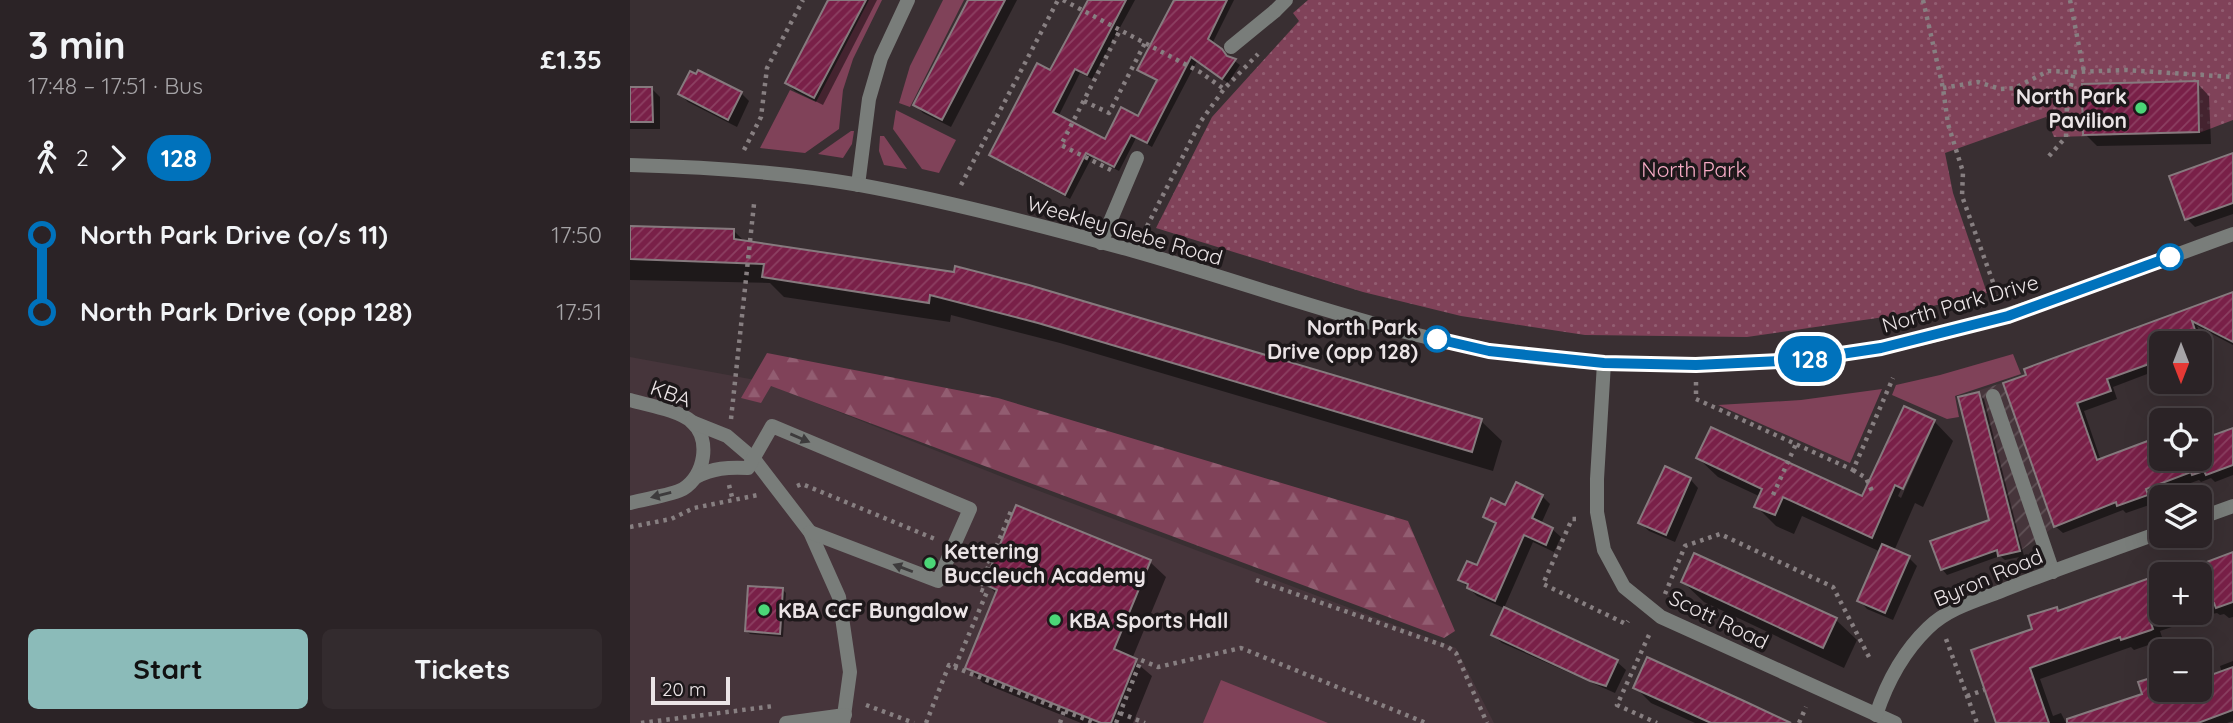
<!DOCTYPE html>
<meta charset="utf-8">
<style>
:root{--surface:#2b2326;--page:#332b2e;--text:#f1f3f6;--muted:#a6a4a7;--line:#474043;--accent:#8bbbb9}
body{margin:0;font-family:Quicksand,sans-serif;background:var(--page);color:var(--text);height:100vh;display:flex;flex-direction:column;font-size:26px;white-space:nowrap}
*{box-sizing:border-box;margin:0}
p{font-size:23px;color:var(--muted)}
.icon{flex:none;width:38px;height:38px;fill:none;stroke:currentColor;stroke-width:2;stroke-linecap:round;stroke-linejoin:round}
.map{position:relative;flex:1;overflow:hidden}
.drawer{display:flex;flex-direction:column;background:var(--surface);width:630px}
.drawer>*{flex:none}
.badge{padding:0 14px;border-radius:23px;font-size:24px;line-height:46px}
.needle{width:46px;rotate:180deg}
.controls{position:absolute;left:1519px;top:331px;display:grid;gap:14px}
.controls a{display:grid;place-items:center;width:63px;height:63px;border-radius:10px;background:var(--surface);box-shadow:0 7px 28px #0002,0 0 0 2px var(--line);font-size:35px}
.scale{position:absolute;left:21px;bottom:18px;width:79px;box-sizing:border-box;padding-left:7px;border:4px solid #ebe4e6;border-top:0;font-size:19px;line-height:24px;white-space:nowrap;color:#ebe4e6;-webkit-text-stroke:5px #1d181a;paint-order:stroke}
.map>.badge{position:absolute;translate:-50% -50%;box-shadow:0 0 0 4px #fff}
.legs{display:flex;align-items:center;gap:10px;height:77px;padding:0 28px;font-size:23px}
.legs p{margin-inline-start:auto}
.overview{display:flex;align-items:center;justify-content:space-between;height:119px;padding:0 28px}
h1{font-size:38px;font-weight:800;line-height:52px}
.primary-button{display:flex;gap:14px;margin-top:auto;padding:14px 28px}
.primary-button a{flex:1;height:80px;border-radius:10px;background:var(--accent);color:#111;font-size:28px;font-weight:800;line-height:80px;text-align:center}
.primary-button a+a{background:var(--page);color:var(--text)}
ul{padding:0 28px;list-style:none}
li{display:flex;align-items:center;gap:24px;height:77px;font-size:26px}
li i{display:grid;place-items:center;width:10px;height:100%;margin:0 9px;background:currentColor}
li i::after{content:'';width:18px;height:18px;margin:-9px;border:5px solid;border-radius:50%;background:var(--surface)}
li p{margin-inline-start:auto}
li:first-child i{background:linear-gradient(#0000 50%,currentColor 0)}
li:last-child i{background:linear-gradient(currentColor 50%,#0000 0)}
main{display:flex;flex:1;min-height:0}
.map>svg:first-child{display:block}
.built{fill:#46353b}
.industrial{fill:url(#industrial-furrows)}
.green{fill:#804259}
.forest{fill:url(#forest-firs)}
.park{fill:url(#park-dots)}
.shadow{fill:#0007;fill-rule:evenodd}
.building{fill:url(#building-hatch);stroke:#867a7e;stroke-width:2}
.lines{fill:none;stroke-linecap:round;stroke-linejoin:round}
.path{stroke:#877f81;stroke-width:4.5;stroke-dasharray:3.5 5;stroke-linecap:butt}
.service{stroke:#797d7a;stroke-width:14}
.minor{stroke:#797d7a;stroke-width:14}
.tertiary{stroke:#797d7a;stroke-width:14}
.oneway{fill:#3d3b3c}
.line-1-casing{stroke:#fff;stroke-width:16}
.line-1{stroke:#0072bc;stroke-width:10}
.poi-dot{fill:#4bd677;stroke:#1d181a;stroke-width:2.5}
.stop-1-dot{fill:#fff;stroke:#0072bc;stroke-width:3.5}
.labels{text-anchor:middle;dominant-baseline:central;stroke-width:7;stroke-linejoin:round;paint-order:stroke}
.poi-label{font-size:21px;font-weight:bold;fill:#ebe4e6;stroke:#1d181a;text-anchor:start}
.park-label{font-size:21px;fill:#f8acc6;stroke:#1d181a}
.street-label{font-size:21px;fill:#ebe4e6;stroke:#1d181a}
.stop-label{font-size:21px;font-weight:bold;fill:#ebe4e6;stroke:#1d181a;text-anchor:end}
</style>
<main>
<section class="drawer">
<div class="overview"><div><h1>3 min</h1><p>17:48 – 17:51 · Bus</p></div><b>£1.35</b></div>
<div class="legs"><svg class="icon" aria-label="walk" viewBox="0 0 24 24"><circle cx="13" cy="4" r="2"/><path d="M13 8l-2 6 4 7M11 14l-3 7M7 12l3-4h3l4 4"/></svg>2<svg class="icon" aria-label="forward" viewBox="0 0 24 24"><path d="M9 5l7 7-7 7"/></svg><b class="badge" style="background:#0072bc;color:#fff">128</b></div>
<ul>
<li><i style="color:#0072bc"></i><b>North Park Drive (o/s 11)</b><p>17:50</p></li>
<li><i style="color:#0072bc"></i><b>North Park Drive (opp 128)</b><p>17:51</p></li>
</ul>
<div class="primary-button"><a>Start</a><a>Tickets</a></div>
</section>
<div class="map">
<svg width="1603" height="723" viewBox="0 0 1603 723">
<defs>
<pattern id="industrial-furrows" width="10" height="10" patternUnits="userSpaceOnUse" patternTransform="scale(1.75)"><rect width="10" height="10" fill="#46353b"/><path d="M-1 1l2-2M0 10L10 0M9 11l2-2" fill="none" stroke="#615257"/></pattern>
<pattern id="forest-firs" width="22" height="20" patternUnits="userSpaceOnUse" patternTransform="scale(1.75)"><rect width="22" height="20" fill="#804259"/><path d="M5 1l3.5 6h-7zM16 11l3.5 6h-7z" fill="#925d71"/></pattern>
<pattern id="park-dots" width="8" height="8" patternUnits="userSpaceOnUse" patternTransform="scale(1.75)"><rect width="8" height="8" fill="#804259"/><path d="M2 2h.1M6 6h.1" fill="none" stroke="#925d71" stroke-width="1.8" stroke-linecap="round"/></pattern>
<pattern id="building-hatch" width="6" height="6" patternUnits="userSpaceOnUse" patternTransform="scale(1.75)"><rect width="6" height="6" fill="#792048"/><path d="M-1 1l2-2M0 6l6-6M5 7l2-2" fill="none" stroke="#8c4062"/></pattern>
</defs>
<rect width="100%" height="100%" fill="#392f32"/>
<polygon class="built" points="0,357 131,381 375,478 826,648 864,723 0,723"/>
<polygon class="industrial" points="1394,376 1445,519 1424,527 1390,551 1368,556 1328,397"/>
<g class="green">
<polygon points="239,0 252,0 223,59 213,90 209,129 175,153 130,148 160,90 186,102"/>
<polygon points="313,0 334,0 280,107 269,103 280,66"/>
<polygon points="266,110 326,140 309,173 292,169 263,129"/>
<polygon points="221,131 224,131 222,144 213,158 188,154"/>
<polygon points="250,136 254,136 277,169 254,165 249,151"/>
<polygon points="1383,354 1391,374 1325,396 1329,417 1317,419 1262,395 1266,385 1310,375"/>
<polygon points="1252,389 1220,463 1088,405 1171,400"/>
<polygon points="591,680 698,723 573,723"/>
</g>
<polygon class="forest" points="137,353 368,398 778,521 825,631 814,638 141,386 131,403 111,398"/>
<polygon class="park" points="678,0 1603,0 1603,120 1569,133 1424,137 1416,117 1315,153 1323,193 1357,293 1261,316 1117,337 955,335 831,316 733,292 526,228 582,117 669,21 663,13"/>
<g class="shadow">
<polygon points="200,0 247,0 193,105 165,91 157,83"/>
<polygon points="340,0 387,0 321,127 293,113 285,105"/>
<polygon points="460,0 505,0 462,79 450,73 428,117 475,141 509,118 528,82 509,70 549,0 604,0 582,44 601,64 602,59 610,65 598,83 567,61 522,147 506,138 489,171 462,157 440,199 366,160 361,155 421,73"/>
<polygon points="1567,83 1579,96 1581,144 1467,146 1455,134"/>
<polygon points="0,89 22,89 30,97 30,129 0,129"/>
<polygon points="111,93 119,101 107,127 58,102 50,94"/>
<polygon points="1603,155 1603,214 1565,227 1557,219"/>
<polygon points="0,228 104,231 115,242 851,421 872,441 863,471 430,343 321,315 320,322 154,297 140,283 0,280"/>
<polygon points="1603,293 1603,345 1567,326 1576,349 1570,351 1570,343 1531,343 1531,365 1524,368 1525,371 1483,387 1487,399 1454,411 1471,461 1523,441 1522,437 1531,434 1531,458 1570,458 1570,439 1571,441 1603,429 1603,475 1585,482 1581,478 1571,482 1569,480 1522,497 1525,503 1496,513 1493,510 1433,533 1425,526 1375,384"/>
<polygon points="1349,394 1354,399 1394,556 1375,560 1370,556 1317,575 1312,569 1361,521"/>
<path d="M1304 421 1323 441 1293 507 1285 503 1264 551 1279 558 1287 566 1263 620 1237 609 1229 600 1251 552 1172 516 1164 534 1146 526 1126 506 1131 497 1088 477 1068 458 1233 499ZM1300 427H1303L1271 498 1268 496Z"/>
<polygon points="1060,479 1068,488 1045,542 1019,531 1010,523"/>
<polygon points="912,496 920,504 911,524 922,529 931,537 924,552 903,542 874,608 847,596 830,580 848,568 867,526 855,516 876,507"/>
<polygon points="1603,554 1603,617 1599,618 1594,614 1590,615 1587,613 1577,615 1530,631 1533,640 1504,650 1501,647 1410,679 1423,716 1431,713 1436,723 1368,723 1405,630 1426,609 1430,612 1531,576 1531,612 1570,612 1570,574 1550,574"/>
<polygon points="520,562 536,577 502,659 522,676 503,723 451,723 353,683 337,668 367,594 356,584"/>
<polygon points="1053,582 1206,620 1227,640 1214,668 1074,602"/>
<polygon points="153,590 156,593 153,637 120,634 116,631"/>
<polygon points="875,609 987,662 996,670 985,693 872,643 863,635"/>
<polygon points="1603,661 1603,721 1597,723 1445,723 1515,695 1527,678 1531,682 1531,690 1570,690 1570,681 1592,673 1590,666"/>
<polygon points="1005,687 1158,723 1065,723 1021,703"/>
</g>
<g class="building">
<polygon points="198,0 236,0 184,98 155,83"/>
<polygon points="338,0 375,0 312,120 283,105"/>
<polygon points="458,0 496,0 457,75 445,69 423,112 475,139 491,107 508,116 527,80 507,70 544,0 597,0 578,39 592,49 597,56 606,59 592,79 561,57 517,143 501,135 484,167 456,153 435,195 359,155 407,63 420,70"/>
<polygon points="68,70 112,92 98,120 48,94 60,71 66,74"/>
<polygon points="1568,81 1569,132 1453,135 1452,84"/>
<polygon points="0,87 22,87 23,122 0,122"/>
<polygon points="1603,153 1603,203 1555,220 1539,176"/>
<polygon points="0,226 104,229 104,239 324,272 325,266 399,285 852,419 842,452 408,323 300,295 299,303 132,277 134,264 0,259"/>
<polygon points="1603,292 1603,342 1562,321 1569,342 1531,343 1531,355 1518,360 1519,364 1477,379 1481,391 1447,403 1467,460 1531,436 1531,458 1570,458 1570,440 1603,428 1603,465 1576,475 1574,471 1562,475 1561,472 1516,489 1518,495 1487,506 1486,502 1424,527 1373,383 1396,375 1394,369"/>
<polygon points="1349,392 1390,551 1368,556 1367,550 1311,570 1300,541 1359,520 1328,397"/>
<polygon points="1274,406 1305,420 1273,489 1265,485 1242,538 1153,497 1145,515 1124,507 1132,489 1066,458 1081,427 1232,496"/>
<polygon points="1035,466 1061,478 1036,535 1008,523"/>
<polygon points="886,482 913,495 902,518 923,528 916,545 894,535 865,601 837,588 838,584 828,580 837,561 847,565 866,523 853,517 861,498 875,505"/>
<polygon points="386,505 521,560 484,649 507,659 481,723 471,723 335,668 367,590 354,584"/>
<polygon points="1252,544 1280,556 1255,613 1227,601"/>
<polygon points="1603,552 1603,602 1586,608 1584,603 1577,605 1576,603 1570,605 1570,574 1545,574"/>
<polygon points="1064,553 1207,618 1193,648 1051,582"/>
<polygon points="1531,574 1531,612 1543,612 1520,620 1523,629 1521,630 1491,640 1490,637 1400,668 1419,723 1366,723 1341,650 1402,629 1398,616 1427,607 1428,611"/>
<polygon points="118,586 153,588 150,634 115,631"/>
<polygon points="874,607 988,660 976,686 960,681 861,635"/>
<polygon points="1017,657 1114,701 1161,723 1081,723 1003,688"/>
<polygon points="1603,667 1603,710 1568,723 1437,723 1437,719 1512,694 1508,682 1527,676 1531,693 1541,690 1570,690 1570,679"/>
</g>
<g class="lines">
<g class="path">
<polyline points="433,0 570,72 594,89"/>
<polyline points="1293,0 1313,88 1318,124 1333,172 1332,196 1368,296"/>
<polyline points="1440,0 1454,72"/>
<polyline points="1313,88 1348,82 1370,89 1385,88 1418,71 1444,72 1496,70 1603,77"/>
<polyline points="454,101 479,113 515,43"/>
<polyline points="114,150 131,117 137,68 173,0"/>
<polyline points="1419,156 1436,137 1437,103 1444,72"/>
<polyline points="481,170 431,145 490,30"/>
<polyline points="331,185 428,0"/>
<polyline points="513,234 571,121 594,89 628,54"/>
<polyline points="1066,382 1066,399 1223,470 1263,378"/>
<polyline points="101,419 124,204"/>
<polyline points="1223,470 1236,478 1242,491"/>
<polyline points="99,485 103,501"/>
<polyline points="167,486 172,484 305,539"/>
<polyline points="1143,495 1166,444"/>
<polyline points="946,519 942,519 913,584 996,624 998,621"/>
<polyline points="0,527 41,519 64,508 128,495"/>
<polyline points="342,554 360,562"/>
<polyline points="626,580 818,647 826,653 857,723"/>
<polyline points="1035,594 1055,546 1090,534 1203,587 1239,657"/>
<polyline points="1019,635 987,705 1027,723"/>
<polyline points="1316,639 1347,723"/>
<polyline points="325,667 357,592 349,589 381,511"/>
<polyline points="1337,696 1354,690"/>
<polyline points="236,705 284,723"/>
<polyline points="490,713 515,723"/>
<polyline points="11,723 144,706"/>
<polyline points="296,723 319,665 465,723"/>
<polyline points="430,723 434,711"/>
<polyline points="486,723 511,660 528,667 611,648 796,723"/>
<polyline points="1169,723 1176,707"/>
</g>
<g class="service">
<polyline points="601,47 645,11"/>
<polyline points="1363,396 1423,572"/>
<path d="M0 400C17 405 49 410 62 422 81 439 75 476 53 489 43 495 13 499 0 503"/>
<polyline points="62,422 97,436 124,459 180,532 209,597 220,672 213,723"/>
<path d="M66 477C83 468 98 467 118 468L142 426 340 509 308 581 180 532"/>
<polyline points="156,723 215,715"/>
</g>
<g class="minor">
<polyline points="645,11 656,0"/>
<polyline points="228,185 239,99 251,58 278,0"/>
<polyline points="471,243 507,158"/>
<polyline points="974,363 967,479 967,512 974,550 994,587 1031,617 1265,723"/>
<polyline points="1570,518 1603,506"/>
<path d="M1246 715C1257 682 1273 652 1298 628 1317 609 1345 601 1369 592 1423 570 1477 552 1531 532"/>
</g>
<path class="tertiary" d="M0 165C77 167 155 172 230 185 323 202 414 226 504 251 642 290 776 344 920 359 983 365 1046 365 1110 363 1151 361 1192 359 1233 351 1361 328 1481 278 1603 234"/>
</g>
<defs><path id="oneway-solid" d="M-6-.8H1V-3.2L6.5 0L1 3.2V.8H-6Z" transform="scale(1.75)"/></defs>
<g class="oneway">
<use href="#oneway-solid" transform="translate(170 438) rotate(23)"/>
<use href="#oneway-solid" transform="translate(31 495) rotate(166)"/>
<use href="#oneway-solid" transform="translate(273 568) rotate(-159)"/>
</g>
<g class="lines">
<g class="line-1-casing">
<polyline id="line-1" points="807,339 859,351 974,363 1066,365 1171,360 1251,348 1378,316 1540,257"/>
</g>
<use href="#line-1" class="line-1"/>
</g>
<g class="poi-dot">
<circle cx="1511" cy="108" r="7"/>
<circle cx="300" cy="563" r="7"/>
<circle cx="134" cy="610" r="7"/>
<circle cx="425" cy="620" r="7"/>
</g>
<g class="stop-1-dot">
<circle cx="1540" cy="257" r="12"/>
<circle cx="807" cy="339" r="12"/>
</g>
<g class="labels">
<g class="poi-label">
<text x="1497" y="96" text-anchor="end">North Park<tspan x="1497" dy="24">Pavilion</tspan></text>
<text x="314" y="551">Kettering<tspan x="314" dy="24">Buccleuch Academy</tspan></text>
<text x="148" y="610">KBA CCF Bungalow</text>
<text x="439" y="620">KBA Sports Hall</text>
</g>
<g class="park-label">
<text x="1064" y="169">North Park</text>
</g>
<g class="street-label">
<text transform="translate(495 230) rotate(16)">Weekley Glebe Road</text>
<text transform="translate(1330 303) rotate(-16)">North Park Drive</text>
<text transform="translate(41 393) rotate(20)">KBA</text>
<text transform="translate(1358 577) rotate(-23)">Byron Road</text>
<text transform="translate(1089 619) rotate(26)">Scott Road</text>
</g>
<g class="stop-label">
<text x="788" y="327">North Park<tspan x="788" dy="24">Drive (opp 128)</tspan></text>
</g>
</g>
</svg>
<div class="controls">
<a><svg class="needle" viewBox="-14 -14 28 28"><path d="M0-13l5 13h-10z" fill="#e53935"/><path d="M0 13l5-13h-10z" fill="#a6a4a7"/></svg></a>
<a><svg class="icon" aria-label="locate" viewBox="0 0 24 24"><circle cx="12" cy="12" r="6"/><path d="M12 2v4M12 18v4M2 12h4M18 12h4"/></svg></a>
<a><svg class="icon" aria-label="layers" viewBox="0 0 24 24"><path d="M12 4l9 5-9 5-9-5zM3 14l9 5 9-5"/></svg></a>
<a>+</a>
<a>−</a>
</div>
<div class="scale">20 m</div>
<b class="badge" style="left:1180px;top:359px;background:#0072bc;color:#fff">128</b>
</div>
</main>
